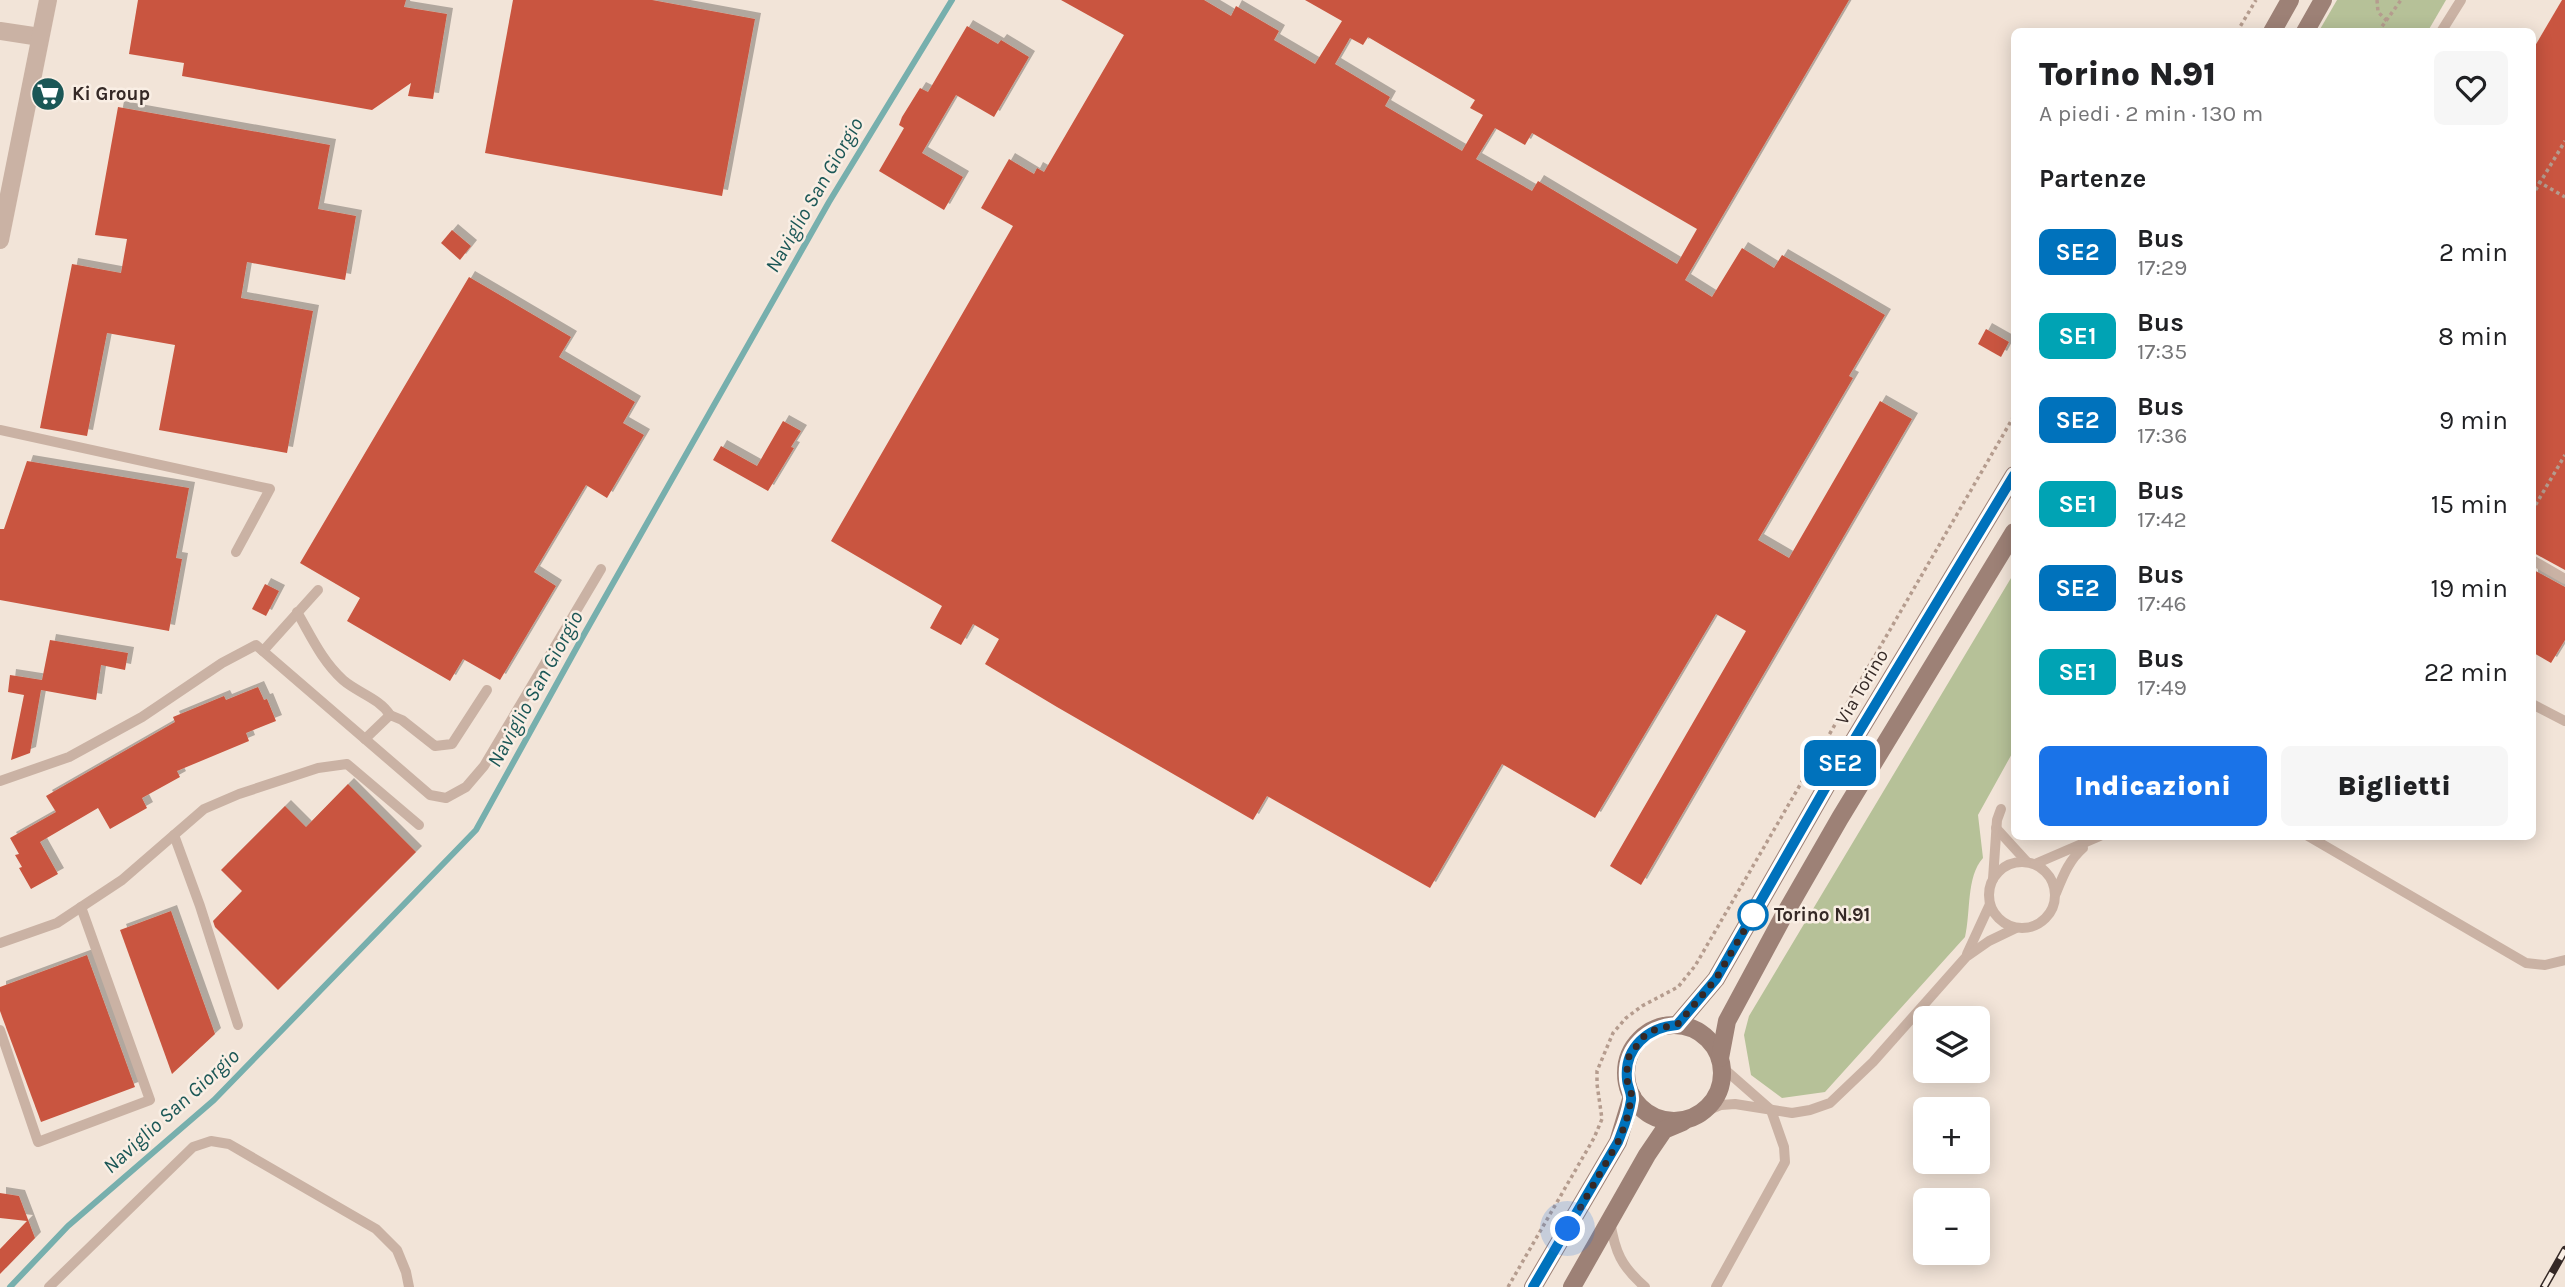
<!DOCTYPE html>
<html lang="it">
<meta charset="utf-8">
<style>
:root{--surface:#fff;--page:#f6f6f6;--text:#202124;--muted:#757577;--accent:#1a73e8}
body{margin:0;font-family:Karla,sans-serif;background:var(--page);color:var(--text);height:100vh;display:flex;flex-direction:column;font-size:26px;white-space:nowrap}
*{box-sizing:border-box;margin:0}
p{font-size:23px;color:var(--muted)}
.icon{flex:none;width:38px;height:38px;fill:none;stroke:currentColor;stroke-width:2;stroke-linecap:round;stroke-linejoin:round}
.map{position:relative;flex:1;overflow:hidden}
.details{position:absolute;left:2011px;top:28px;width:525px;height:812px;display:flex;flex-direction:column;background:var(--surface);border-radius:10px;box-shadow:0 4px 18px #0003}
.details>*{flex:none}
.badge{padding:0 14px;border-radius:10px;font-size:24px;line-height:46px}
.controls{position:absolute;left:1913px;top:1006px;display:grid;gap:14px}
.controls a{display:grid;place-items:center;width:77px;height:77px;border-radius:10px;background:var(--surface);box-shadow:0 4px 18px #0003;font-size:35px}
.you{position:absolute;width:35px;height:35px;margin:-18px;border:5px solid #fff;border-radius:50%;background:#1a73e8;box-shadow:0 0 0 10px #1a73e833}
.map>.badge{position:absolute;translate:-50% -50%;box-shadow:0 0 0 4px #fff}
h2{padding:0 28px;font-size:26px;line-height:63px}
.round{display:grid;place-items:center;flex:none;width:74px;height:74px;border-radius:10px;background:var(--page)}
.headline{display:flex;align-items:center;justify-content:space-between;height:119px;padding:0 28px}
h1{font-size:33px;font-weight:800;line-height:52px}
.cta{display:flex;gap:14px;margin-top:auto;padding:14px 28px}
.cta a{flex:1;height:80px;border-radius:10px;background:var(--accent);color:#fff;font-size:28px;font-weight:800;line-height:80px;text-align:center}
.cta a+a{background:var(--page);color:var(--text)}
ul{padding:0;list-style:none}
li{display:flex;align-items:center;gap:21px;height:84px;padding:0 28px}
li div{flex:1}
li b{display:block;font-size:26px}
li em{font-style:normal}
li .badge{min-width:77px;font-weight:700;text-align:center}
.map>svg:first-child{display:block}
.green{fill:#b6c198}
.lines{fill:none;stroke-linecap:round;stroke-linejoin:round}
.stream{stroke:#77afad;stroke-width:6}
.building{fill:#c9553f;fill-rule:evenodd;filter:url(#shadow)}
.path{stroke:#b59c8e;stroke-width:3.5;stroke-dasharray:3.5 3.5;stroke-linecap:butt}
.service{stroke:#cab2a4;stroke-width:10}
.minor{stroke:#cab2a4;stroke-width:18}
.tertiary{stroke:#cab2a4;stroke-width:18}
.secondary{stroke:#9d8176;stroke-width:18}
.rail-casing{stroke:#352926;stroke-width:8}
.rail{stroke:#f9eee4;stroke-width:5;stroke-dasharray:16;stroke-linecap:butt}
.line-casing{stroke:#fff;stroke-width:16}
.line{stroke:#0072bc;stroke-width:10}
.walk{stroke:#352926;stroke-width:7;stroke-dasharray:0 12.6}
.stop-dot{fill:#fff;stroke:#0072bc;stroke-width:3.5}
.labels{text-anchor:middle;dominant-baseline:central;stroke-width:5;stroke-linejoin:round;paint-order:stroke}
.poi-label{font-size:19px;font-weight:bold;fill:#352926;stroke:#f9eee4;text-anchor:start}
.street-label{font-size:19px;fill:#352926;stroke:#f9eee4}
.stop-label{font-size:19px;font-weight:bold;fill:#352926;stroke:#f9eee4;text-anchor:start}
.water-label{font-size:21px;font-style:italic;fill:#1b5756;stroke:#f9eee4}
</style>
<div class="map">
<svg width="2565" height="1287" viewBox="0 0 2565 1287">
<defs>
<filter id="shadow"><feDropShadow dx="6" dy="-6" stdDeviation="0" flood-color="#0004"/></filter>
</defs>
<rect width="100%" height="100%" fill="#f2e4d8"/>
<g class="green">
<polygon points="2337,0 2446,0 2428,31 2319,31"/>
<path d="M2014 573V750L1978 815 1983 858C1966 877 1971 912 1965 937L1825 1092 1782 1098 1751 1075 1744 1035 1749 1016Z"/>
</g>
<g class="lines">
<polyline class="stream" points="10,1287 68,1226 214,1100 476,830 582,638 829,202 952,0"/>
</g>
<g class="building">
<polygon points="138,0 406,0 404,7 447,14 433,99 408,96 411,83 372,110 182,76 184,63 129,54"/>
<polygon points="513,0 652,0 755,19 722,196 485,153"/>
<path d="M1061 0H1204L1231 16 1236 6 1279 31 1274 40 1315 64 1342 21 1305 0H1849L1685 280 1712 297 1742 248 1774 268 1782 255 1885 315 1849 376 1853 378 1758 540 1789 558 1880 401 1912 419 1641 885 1610 866 1746 631 1716 614 1595 818 1502 764 1430 888 1267 796 1253 820 1057 707 985 664 999 639 973 624 961 645 930 628 942 606 831 541 1013 226 981 208 1009 159 1034 174 1037 168 1044 172 1124 35ZM1368 37 1475 100 1470 108 1483 115 1462 151 1385 106 1390 97 1335 64 1350 38 1363 45ZM1495 128 1525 145 1532 133 1697 229 1677 264 1538 181 1532 191 1476 159Z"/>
<polygon points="2562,0 2565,0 2565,570 2532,552 2532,51"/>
<polygon points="967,26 998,44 1001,40 1029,57 994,117 956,95 922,153 963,177 944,210 879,171 904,128 899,125 902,117 920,88 928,92"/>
<polygon points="118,107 330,145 318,209 356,216 345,280 247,262 241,298 313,311 287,453 159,430 175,345 107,333 87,436 40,428 72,264 121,273 127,239 95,235"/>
<polygon points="452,230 471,246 460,260 441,243"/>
<polygon points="469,277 571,337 559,357 635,402 623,423 644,435 607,498 586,485 534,572 556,586 500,680 463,659 450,681 347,621 360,598 300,563"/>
<polygon points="1986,329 2009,342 2001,357 1978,344"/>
<polygon points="783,421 801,431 791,447 794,448 768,491 713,460 721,446 757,466"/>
<polygon points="27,461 189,488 176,558 182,559 169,631 0,600 0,529 4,529"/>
<polygon points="2532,569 2565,587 2565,640 2551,663 2532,652"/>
<polygon points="265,584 279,591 266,616 252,609"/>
<polygon points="50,640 128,653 125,670 101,665 96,700 41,690 30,753 11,760 24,695 8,692 10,675 42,680"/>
<polygon points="258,687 264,700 267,699 276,721 246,733 249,741 177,771 180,777 142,798 147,808 110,829 98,808 40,842 58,874 31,889 19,868 22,867 15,855 19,854 10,838 56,812 46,796 175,722 173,717 224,696 226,700"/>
<polygon points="348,784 416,852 278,990 215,927 213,921 242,891 221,870 285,806 306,827"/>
<polygon points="171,911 215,1034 172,1074 120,930"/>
<polygon points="87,955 135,1087 41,1122 0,1011 0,987"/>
<polygon points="0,1193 19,1196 35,1238 0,1274 0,1249 27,1221 0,1218"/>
</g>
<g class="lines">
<g class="path">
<polyline points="2377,0 2378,12 2387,21"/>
<polyline points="2237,32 2256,0"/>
<polyline points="2378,32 2401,0"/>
<polyline points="2532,178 2565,197"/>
<polyline points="2532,196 2565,141"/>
<polyline points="2532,511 2565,455"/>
<polyline points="1508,1287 1594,1138 1602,1119 1597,1084 1597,1071 1613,1033 1626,1018 1642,1006 1678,987 1695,966 2014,416"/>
</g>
<g class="service">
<polyline points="2441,32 2461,0"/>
<polyline points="0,430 270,489 236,552"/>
<polyline points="2532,560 2565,579"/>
<path d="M297 612C311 636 322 661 343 680 358 693 379 698 390 715"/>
<polyline points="263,651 318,590"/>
<polyline points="2532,704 2565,721"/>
<polyline points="365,739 390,715 402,720 435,746 452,744 487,690"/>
<polyline points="0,781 69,757 142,717 222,663 256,645 430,795 446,798 466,787 484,766 601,569"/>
<polyline points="1996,828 2027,862"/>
<polyline points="174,835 200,906 238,1025"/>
<polyline points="2308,836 2526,963 2545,965 2565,960"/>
<circle cx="2022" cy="895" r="33"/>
<polyline points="2035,864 2100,836"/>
<polyline points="1993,879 1997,820 2001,809"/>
<path d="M2056 893C2063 876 2069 860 2083 848"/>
<polyline points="0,943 57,923 122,880 204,809 239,794 318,768 347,764 419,825"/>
<polyline points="1967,954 1990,904"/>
<polyline points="0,1030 38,1142 150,1100 81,907"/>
<polyline points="1697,1115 1721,1105 1735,1104 1792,1113 1810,1110 1830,1103 1873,1062 1966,957 1989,941 2016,928"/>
<path d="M1610 1221C1615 1252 1621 1266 1645 1287"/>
<polyline points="49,1287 193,1147 211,1141 229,1144 376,1229 397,1250 406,1272 409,1287"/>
<polyline points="1716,1287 1785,1162 1784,1147 1771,1110 1722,1067"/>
</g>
<polyline class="minor" points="0,31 40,37"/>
<polyline class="tertiary" points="0,240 48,0"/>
<g class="secondary">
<polyline points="2272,32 2290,0"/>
<polyline points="2305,32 2323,0"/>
<polyline points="1677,1025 1716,979 1831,778 2014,475"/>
<circle cx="1674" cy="1073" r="48"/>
<polyline points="1720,1058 1727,1021 1783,917 1840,818 2014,532"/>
<polyline points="1533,1287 1618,1142 1632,1096"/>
<polyline points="1572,1287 1647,1155 1664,1130 1683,1122"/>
</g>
<g class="rail-casing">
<polyline id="rail" points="2544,1287 2565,1250"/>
</g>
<use href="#rail" class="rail"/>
</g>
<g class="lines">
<g class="line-casing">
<path id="line" d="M1533 1287 1618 1142C1623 1129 1629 1115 1631 1100 1632 1093 1627 1086 1627 1079 1624 1048 1648 1027 1677 1025L1716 979 1831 778 2014 475"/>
</g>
<use href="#line" class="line"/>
<polyline class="walk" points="1568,1229 1618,1142 1626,1122 1632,1096 1626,1077 1629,1056 1645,1035 1658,1028 1677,1025 1716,979 1753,915"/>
</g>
<defs>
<g id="supermarket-disc" transform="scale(1.75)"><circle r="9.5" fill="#1b5756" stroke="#f9eee4"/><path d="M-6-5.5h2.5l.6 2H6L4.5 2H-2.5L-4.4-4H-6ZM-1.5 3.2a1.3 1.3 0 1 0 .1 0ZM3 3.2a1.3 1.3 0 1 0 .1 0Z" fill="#fff"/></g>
</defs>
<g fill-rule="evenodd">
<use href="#supermarket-disc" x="48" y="94"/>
</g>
<circle class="stop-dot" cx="1753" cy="915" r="14"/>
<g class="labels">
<g class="poi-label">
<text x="72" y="94">Ki Group</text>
</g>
<g class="street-label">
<text transform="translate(1862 687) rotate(-59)">Via Torino</text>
</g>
<g class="stop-label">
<text x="1774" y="915">Torino N.91</text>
</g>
<g class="water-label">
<text transform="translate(814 195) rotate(-60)">Naviglio San Giorgio</text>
<text transform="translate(535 689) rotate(-61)">Naviglio San Giorgio</text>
<text transform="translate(171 1111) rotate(-42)">Naviglio San Giorgio</text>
</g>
</g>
</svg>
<div class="controls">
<a><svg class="icon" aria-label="layers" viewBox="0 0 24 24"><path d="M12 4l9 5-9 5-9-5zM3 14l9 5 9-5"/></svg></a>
<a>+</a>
<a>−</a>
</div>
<div class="you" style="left:1568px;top:1229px"></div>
<b class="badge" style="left:1840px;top:763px;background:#0072bc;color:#fff">SE2</b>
<section class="details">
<div class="headline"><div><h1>Torino N.91</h1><p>A piedi · 2 min · 130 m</p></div><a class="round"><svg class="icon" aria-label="heart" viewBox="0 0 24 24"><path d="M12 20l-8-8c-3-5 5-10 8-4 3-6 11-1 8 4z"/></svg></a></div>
<h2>Partenze</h2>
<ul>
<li><span class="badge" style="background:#0072bc;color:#fff">SE2</span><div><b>Bus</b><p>17:29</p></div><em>2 min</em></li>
<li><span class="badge" style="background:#00a3b4;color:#fff">SE1</span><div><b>Bus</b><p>17:35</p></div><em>8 min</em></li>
<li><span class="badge" style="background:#0072bc;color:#fff">SE2</span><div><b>Bus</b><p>17:36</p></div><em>9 min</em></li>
<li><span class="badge" style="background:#00a3b4;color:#fff">SE1</span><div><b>Bus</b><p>17:42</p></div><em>15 min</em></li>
<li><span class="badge" style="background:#0072bc;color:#fff">SE2</span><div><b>Bus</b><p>17:46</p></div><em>19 min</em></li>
<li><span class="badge" style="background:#00a3b4;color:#fff">SE1</span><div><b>Bus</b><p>17:49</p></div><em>22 min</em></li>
</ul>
<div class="cta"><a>Indicazioni</a><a>Biglietti</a></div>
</section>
</div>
